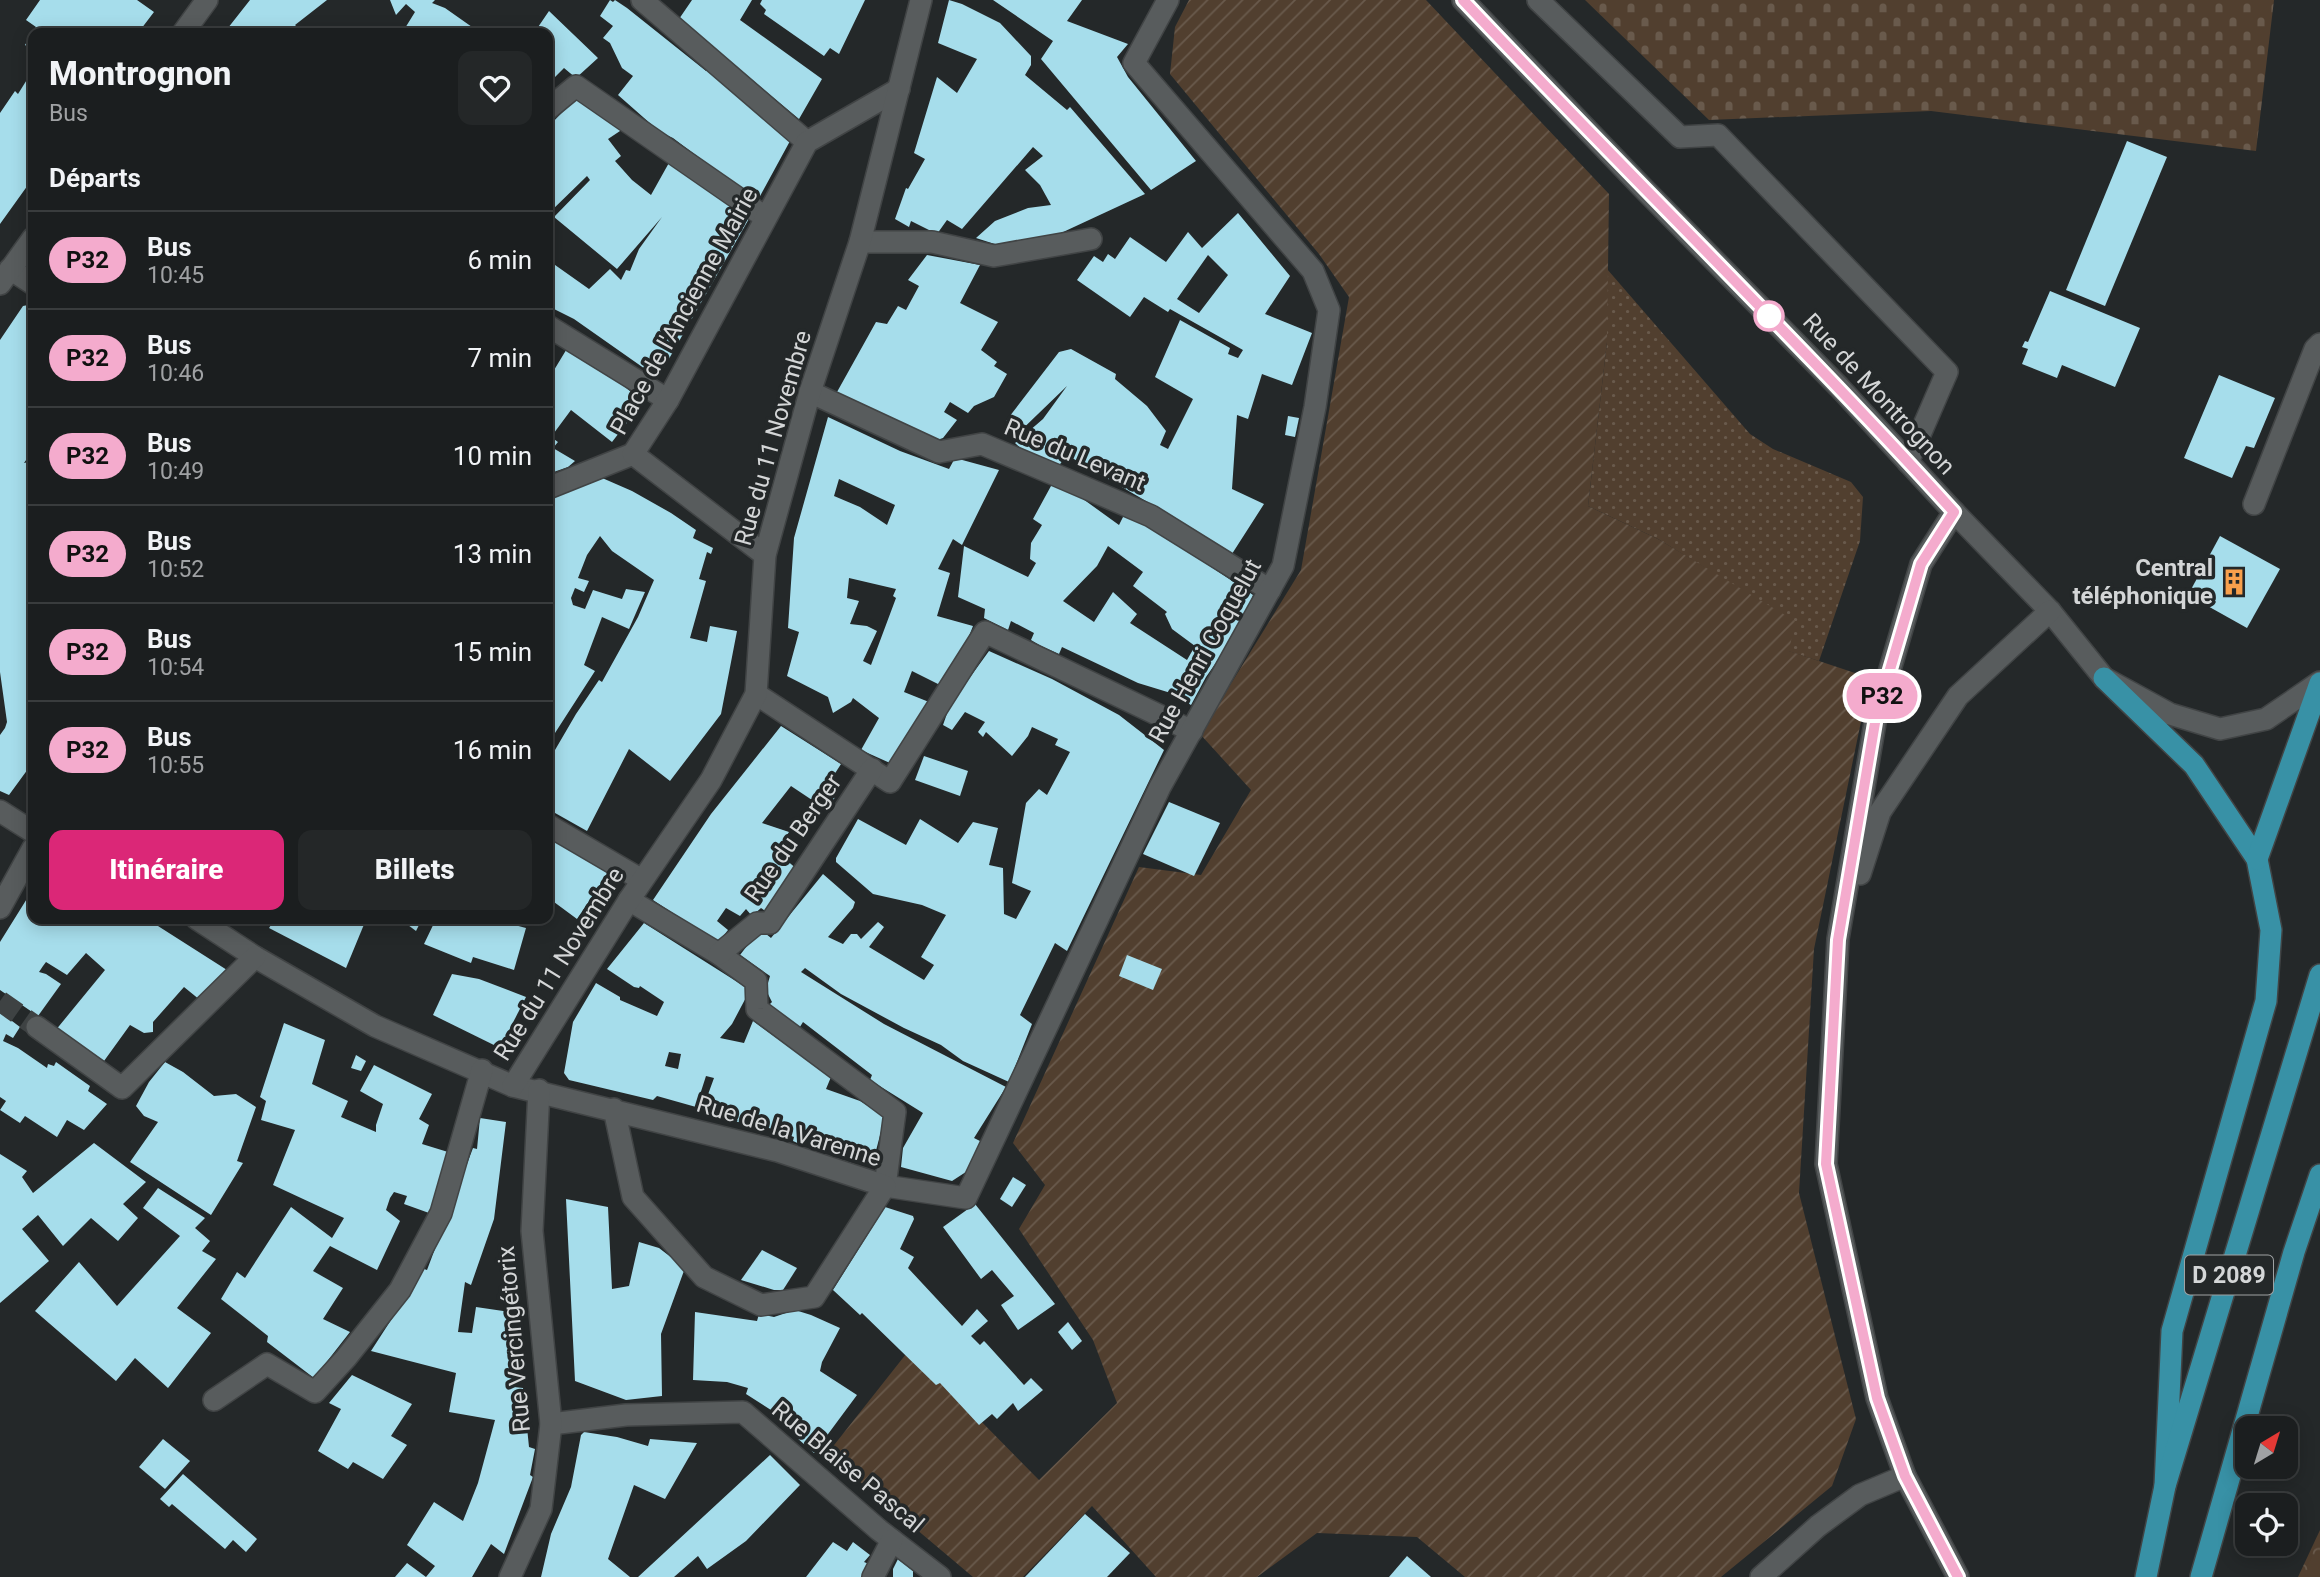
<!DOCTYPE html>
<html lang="fr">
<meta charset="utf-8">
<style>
:root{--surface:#1b1e1f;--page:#242728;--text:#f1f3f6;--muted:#a0a2a4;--line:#393c3d;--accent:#db2777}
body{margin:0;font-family:Roboto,sans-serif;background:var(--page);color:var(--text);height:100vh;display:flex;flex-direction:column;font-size:26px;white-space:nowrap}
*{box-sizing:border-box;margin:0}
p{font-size:23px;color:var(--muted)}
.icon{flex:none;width:38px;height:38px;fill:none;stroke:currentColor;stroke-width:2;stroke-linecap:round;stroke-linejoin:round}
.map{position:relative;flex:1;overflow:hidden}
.panel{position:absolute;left:28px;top:28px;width:525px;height:896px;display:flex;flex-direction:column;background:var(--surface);border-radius:14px;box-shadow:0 4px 18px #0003,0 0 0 2px var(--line)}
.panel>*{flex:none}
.badge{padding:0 14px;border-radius:23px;font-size:24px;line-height:46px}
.needle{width:46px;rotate:38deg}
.tools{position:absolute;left:2235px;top:1416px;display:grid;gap:14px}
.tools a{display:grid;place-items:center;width:63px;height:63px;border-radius:14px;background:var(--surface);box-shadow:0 4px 18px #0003,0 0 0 2px var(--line);font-size:35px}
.map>.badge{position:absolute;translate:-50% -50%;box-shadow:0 0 0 4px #fff}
h2{padding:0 21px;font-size:26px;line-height:63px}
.round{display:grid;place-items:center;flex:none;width:74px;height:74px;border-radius:14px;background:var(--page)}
.summary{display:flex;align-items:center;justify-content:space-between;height:119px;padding:0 21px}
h1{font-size:33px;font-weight:800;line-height:52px}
.action{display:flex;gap:14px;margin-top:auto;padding:14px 21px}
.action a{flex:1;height:80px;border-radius:14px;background:var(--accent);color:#fff;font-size:28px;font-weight:800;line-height:80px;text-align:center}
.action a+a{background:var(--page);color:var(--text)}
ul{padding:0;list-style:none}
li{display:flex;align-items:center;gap:21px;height:98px;padding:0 21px;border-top:2px solid var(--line)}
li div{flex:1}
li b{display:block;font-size:26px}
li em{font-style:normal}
li .badge{min-width:77px;font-weight:700;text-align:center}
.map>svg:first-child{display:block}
.grass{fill:url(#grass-dots)}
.forest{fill:url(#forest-crowns)}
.cemetery{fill:url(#cemetery-stones)}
.garden{fill:url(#garden-furrows)}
.building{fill:#a6ddeb;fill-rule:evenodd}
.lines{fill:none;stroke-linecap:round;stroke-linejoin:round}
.street-tunnel{stroke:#3e4243;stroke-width:21;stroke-dasharray:21 10;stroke-linecap:butt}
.lane-casing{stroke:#414445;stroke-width:24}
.street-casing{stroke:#414445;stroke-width:24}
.secondary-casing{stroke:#414445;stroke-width:24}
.highway-casing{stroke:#414445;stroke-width:24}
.lane{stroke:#585c5d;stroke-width:21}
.street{stroke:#585c5d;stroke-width:21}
.secondary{stroke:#585c5d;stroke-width:21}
.highway{stroke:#3891a6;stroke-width:21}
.line-casing{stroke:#fff;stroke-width:16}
.line{stroke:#f4abcd;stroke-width:10}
.stop-dot{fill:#fff;stroke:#f4abcd;stroke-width:3.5}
.labels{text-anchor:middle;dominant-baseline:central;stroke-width:7;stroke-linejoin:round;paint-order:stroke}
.shield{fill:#242829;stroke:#9fa2a3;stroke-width:2}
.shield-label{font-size:23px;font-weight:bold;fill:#d4d6d7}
.street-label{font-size:24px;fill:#d4d6d7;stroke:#242829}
.poi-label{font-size:24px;font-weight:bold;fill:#d4d6d7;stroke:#242829;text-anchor:end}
</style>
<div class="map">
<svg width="2320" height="1577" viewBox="0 0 2320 1577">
<defs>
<pattern id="grass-dots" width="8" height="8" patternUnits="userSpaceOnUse" patternTransform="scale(1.75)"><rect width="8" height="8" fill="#513f2f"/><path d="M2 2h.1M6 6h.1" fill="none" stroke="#695a4c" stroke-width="1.8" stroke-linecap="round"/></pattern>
<pattern id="forest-crowns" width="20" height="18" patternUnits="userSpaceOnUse" patternTransform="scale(1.75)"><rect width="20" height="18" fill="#513f2f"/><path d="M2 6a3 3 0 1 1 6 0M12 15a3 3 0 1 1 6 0" fill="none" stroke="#695a4c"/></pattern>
<pattern id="cemetery-stones" width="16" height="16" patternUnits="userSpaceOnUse" patternTransform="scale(1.75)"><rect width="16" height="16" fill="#513f2f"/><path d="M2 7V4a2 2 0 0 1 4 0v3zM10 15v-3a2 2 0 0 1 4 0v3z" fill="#695a4c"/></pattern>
<pattern id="garden-furrows" width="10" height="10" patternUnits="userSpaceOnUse" patternTransform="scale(1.75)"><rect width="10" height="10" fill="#513f2f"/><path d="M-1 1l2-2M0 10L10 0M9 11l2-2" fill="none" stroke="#695a4c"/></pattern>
</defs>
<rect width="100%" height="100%" fill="#242829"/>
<polygon class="grass" points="1607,269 1750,434 1773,449 1851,482 1863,497 1860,541 1819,661 1788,651 1712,572 1658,539 1588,506 1607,342"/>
<polygon class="forest" points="2320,1530 2320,1577 2298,1577"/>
<polygon class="cemetery" points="1585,0 2274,0 2256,151 1931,111 1709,120"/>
<polygon class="garden" points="1189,0 1426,0 1609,194 1607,342 1588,506 1658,539 1795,621 1789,651 1870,678 1814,949 1799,1193 1856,1419 1832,1486 1721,1577 1465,1577 1417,1537 1317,1533 1257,1577 1156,1577 1092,1506 1023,1577 973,1577 827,1454 910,1349 1039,1480 1117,1403 1093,1340 1019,1229 1045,1185 1013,1143 1139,867 1201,875 1251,790 1200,734 1301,570 1349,297 1319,254 1170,74 1175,27"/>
<g class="building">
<polygon points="40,0 137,0 154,12 138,33 33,33 33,50 25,45 36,27 26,20"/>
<polygon points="250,0 327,0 295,25 299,29 295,33 224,33"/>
<polygon points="390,0 435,0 432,3 445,8 472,27 469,33 402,33 415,12 406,4 396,15"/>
<polygon points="610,0 613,2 615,0 627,8 706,71 709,68 790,141 759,198 754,199 673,138 660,132 618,95 633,76 622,68 610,43 603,38 613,26 600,16"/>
<polygon points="692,0 752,0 740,20 822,79 799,119 679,19"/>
<polygon points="762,0 865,0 839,54 830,48 824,56 764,14 766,10 760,4"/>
<polygon points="949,0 962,4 1000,23 1031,56 1031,65 1025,75 1067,110 1070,107 1145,194 1061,233 1001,246 976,238 995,221 1028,208 1051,205 1040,185 1025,170 1043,156 1033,147 962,229 947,220 937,234 911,221 909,227 895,219 906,188 908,189 925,159 914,153 937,77 957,93 977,59 938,43"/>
<polygon points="993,0 1082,0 1067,21 1128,44 1117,57 1128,77 1196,161 1151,190 1041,59 1053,41"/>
<polygon points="549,11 598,58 576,78 564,68 550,82 554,87 548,92 548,33 534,33"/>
<polygon points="33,70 33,178 0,224 0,113 15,91 18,94"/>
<polygon points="579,95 626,127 608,139 621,156 615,161 632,180 651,195 670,161 750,217 658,378 574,319 548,306 548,260 589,289 610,269 621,280 626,270 630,271 639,249 662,217 617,269 554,217 590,180 587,176 548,214 548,123 550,125"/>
<polygon points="2127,141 2167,157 2105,306 2066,290"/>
<path d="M1238 213 1290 276 1265 314 1312 333 1292 385 1262 374 1248 419 1237 415 1232 489 1264 504 1230 557 1179 525 1182 522 1067 455 1057 468 1024 451 1015 443 1043 419 1067 386 1012 439 1006 421 1059 352 1071 349 1116 374 1115 379 1147 406 1166 431 1160 445 1168 449 1193 399 1155 377 1180 320 1230 348 1228 354 1238 358 1243 350 1170 309 1168 312 1144 297 1130 317 1077 280 1094 256 1103 262 1108 254 1115 259 1130 237 1166 262 1188 232 1202 248ZM1208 255 1228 275 1199 313 1177 299Z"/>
<polygon points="927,255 980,265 960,303 998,322 981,350 997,362 994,366 1007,374 994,397 974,406 968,413 950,402 944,412 957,420 943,438 934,441 837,392 876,322 887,324 898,306 906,310 919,286 908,280"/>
<polygon points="2050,291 2140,328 2115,387 2062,365 2057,378 2022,364 2028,349 2022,347 2025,341 2028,342"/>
<polygon points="33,304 33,450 24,463 33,461 33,757 28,769 9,795 0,791 0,735 5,728 7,722 0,672 0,340 23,306"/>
<polygon points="571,342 643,402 612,442 571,410 551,437 558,442 553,448 575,461 568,467 548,474 548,380"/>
<polygon points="2219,375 2275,398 2254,448 2246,446 2232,478 2184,458"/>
<polygon points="1288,416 1299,418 1295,437 1285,435"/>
<path d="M828 417 900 451 949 469 955 458 999 470 962 545 953 539 938 569 950 573 937 616 973 626 960 659H955L940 685 912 671 904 692 929 702 890 763 861 750 879 718 853 698 851 702 833 713 828 697 787 676 799 632 788 628 794 538ZM839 479 895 505 887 525 860 507 834 496ZM849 578 896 589 893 596 896 598 871 665 863 661 877 631 867 626 850 624 859 601 847 598Z"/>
<polygon points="593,474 632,491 671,513 696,530 693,538 713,548 711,554 707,552 699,579 706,581 690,638 707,642 710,626 737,631 721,714 670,781 629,749 587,831 548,809 548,762 576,714 599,680 602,682 638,617 654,580 612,551 600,536 587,555 578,578 589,581 584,592 575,588 571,598 573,605 585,609 593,590 622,599 626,589 645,592 629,629 602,617 584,665 595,671 555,733 548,740 548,501 550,494"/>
<path d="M1054 484 1083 499 1119 525 1125 513 1165 536 1253 595 1246 616 1236 634 1206 677 1191 705 1174 694 1138 683 1062 647 1059 654 1041 646 1031 640 1034 633 1011 621 1008 630 984 618 985 609 958 597 964 546 1028 577 1036 563 1030 559 1031 543 1042 525 1033 519 1051 486ZM1108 546 1143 572 1133 586 1167 612 1165 614 1172 629 1195 646 1187 660 1130 623 1137 614 1113 592 1094 622 1063 601 1097 566Z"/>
<polygon points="2220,536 2280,569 2247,628 2188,595"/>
<polygon points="989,651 1052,679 1119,715 1164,750 1067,951 1055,943 1020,1015 1032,1024 1009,1082 963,1061 941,1045 904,1028 841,994 805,968 801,972 884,1024 1006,1087 974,1138 986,1144 972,1168 952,1181 901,1167 903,1148 923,1113 870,1080 872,1075 803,1022 798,1030 768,1006 772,1002 766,990 770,976 740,955 760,929 771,938 823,874 855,902 853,908 828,937 843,944 851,934 857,934 861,939 878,922 884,927 869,947 924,980 934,965 921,957 946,915 922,905 873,894 836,862 836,858 858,819 906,845 920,819 958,843 973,822 998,828 989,865 1003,868 1004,914 1016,919 1031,891 1012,883 1026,803 1039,789 1047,795 1070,752 1055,745 1058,739 1032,727 1028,736 1012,756 986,732 983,737 978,732 985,722 965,712 952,730 943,725 950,705"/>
<polygon points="781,726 841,764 825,789 835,796 830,812 791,786 762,823 789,832 776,851 799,871 767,912 761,908 752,916 746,909 740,916 726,908 717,921 728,930 720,940 714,940 653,900 711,814"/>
<polygon points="924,756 968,771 960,796 915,780"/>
<polygon points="1169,802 1220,823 1194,876 1143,854"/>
<polygon points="548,827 586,858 608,873 577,919 554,902 548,913"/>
<polygon points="33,889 33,919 147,919 227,970 200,1000 184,987 153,1022 153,1032 144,1033 130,1025 104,1061 55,1031 105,970 86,953 67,975 46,962 43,966 39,972 46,974 61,984 38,1016 0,990 0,942"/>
<polygon points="275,919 360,919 365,922 346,968 269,928"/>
<polygon points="400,919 422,919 416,931"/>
<polygon points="436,919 492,919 526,928 514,970 473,957 471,963 424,944"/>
<path d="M644 923 750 990 732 1024 720 1038 744 1043 753 1021 831 1077 826 1089 860 1101 885 1116 872 1166 843 1157 845 1148 809 1134 804 1146 793 1141 794 1137 769 1128 733 1121 702 1111 714 1078 706 1076 696 1107 657 1096 653 1100 569 1080 564 1073 573 1022 596 983 620 997V1000L657 1016 664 1002 640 986 639 988 634 987 607 969ZM669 1052 681 1054 678 1069 665 1066Z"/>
<polygon points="1127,955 1162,969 1153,990 1119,976"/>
<polygon points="452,974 479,979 526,997 500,1048 433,1015"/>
<polygon points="0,1012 20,1027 13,1038 6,1034 3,1041 18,1048 47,1068 48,1064 54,1066 56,1062 90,1086 88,1091 107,1104 84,1130 67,1120 57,1137 25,1116 20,1123 0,1110 6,1101 0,1097"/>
<polygon points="284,1023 325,1040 312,1084 348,1101 341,1117 376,1132 376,1125 383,1104 360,1091 374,1065 432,1094 419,1119 429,1125 422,1144 448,1152 433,1207 429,1213 404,1204 407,1196 394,1192 390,1198 386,1210 400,1221 377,1270 330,1246 313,1271 343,1288 323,1319 350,1332 314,1378 267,1342 268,1336 221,1299 237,1272 245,1278 291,1207 332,1238 344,1218 273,1185 295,1130 261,1120 266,1101 260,1097"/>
<polygon points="356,1055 366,1061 361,1071 351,1068"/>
<polygon points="165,1062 183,1072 214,1096 236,1094 256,1107 237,1161 243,1163 211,1215 130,1162 158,1122 144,1116 136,1106 149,1082"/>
<polygon points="480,1118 506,1122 494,1219 471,1285 465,1282 458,1332 472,1333 476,1307 517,1313 519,1340 514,1387 523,1388 529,1447 535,1449 530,1475 533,1477 504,1554 491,1544 472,1577 395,1577 407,1563 426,1577 435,1566 407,1545 434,1502 463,1521 478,1483 495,1420 449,1412 456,1373 371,1351 424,1269 427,1270 473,1148 477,1149"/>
<polygon points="94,1143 146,1182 123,1204 138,1218 118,1241 91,1218 63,1246 38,1215 22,1229 49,1261 0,1303 0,1154 27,1171 22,1177 33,1193"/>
<polygon points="1013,1177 1026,1185 1012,1207 1000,1199"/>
<polygon points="158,1188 205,1218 195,1228 210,1241 202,1251 216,1259 177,1308 211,1333 168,1388 135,1358 116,1381 35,1311 79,1262 117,1306 180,1236 143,1208"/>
<polygon points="566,1199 608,1207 612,1289 629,1286 639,1242 659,1248 685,1268 661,1334 662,1396 626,1400 575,1381"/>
<polygon points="975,1204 1055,1304 1018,1330 1001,1305 1014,1296 992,1270 981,1279 943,1227"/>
<polygon points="885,1207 913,1216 914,1219 900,1249 914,1257 908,1268 962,1326 977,1309 988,1321 971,1336 980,1345 984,1341 986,1343 1024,1385 1031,1378 1043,1390 1018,1411 1013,1403 997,1419 992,1414 979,1425 940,1383 936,1385 862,1313 860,1315 833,1290"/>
<polygon points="762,1250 797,1268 783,1290 774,1290 741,1280"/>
<polygon points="795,1310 811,1315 840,1328 822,1362 820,1371 857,1395 814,1453 796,1437 786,1424 788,1421 746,1394 748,1388 727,1382 693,1380 695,1312 757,1321 759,1314 774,1317"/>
<polygon points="1068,1322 1082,1341 1072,1350 1058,1332"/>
<polygon points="352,1375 412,1404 391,1436 407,1445 383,1479 353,1462 348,1469 318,1451 341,1409 329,1403"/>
<polygon points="584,1432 617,1437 648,1446 650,1439 697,1443 665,1499 634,1485 608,1559 630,1577 541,1577 551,1534 571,1487 581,1435"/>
<polygon points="163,1439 190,1461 165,1489 139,1467"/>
<polygon points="770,1455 800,1485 746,1541 707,1569 698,1556 674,1577 638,1577"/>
<polygon points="183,1474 257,1539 246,1552 233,1540 225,1549 172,1504 169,1507 160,1499"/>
<polygon points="1085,1514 1130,1553 1107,1577 1025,1577"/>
<polygon points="833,1542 847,1551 853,1542 870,1555 864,1562 869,1564 867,1577 806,1577"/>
<polygon points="1407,1556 1431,1577 1389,1577"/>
<polygon points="898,1559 913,1571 913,1577 893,1577 893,1569"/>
</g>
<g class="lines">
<polyline class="street-tunnel" points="0,1001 37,1027"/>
<g class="lane-casing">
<polyline id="lane" points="1538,0 1680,137 1718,135 1947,372 1908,462"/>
</g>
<g class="street-casing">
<g id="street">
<polyline points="642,0 807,142"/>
<polyline points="183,33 207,0"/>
<polyline points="548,109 576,86 765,217"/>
<polyline points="860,242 932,242 994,256 1091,239"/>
<polyline points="10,269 33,284"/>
<polyline points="0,284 33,238"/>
<polyline points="548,326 668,400"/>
<polyline points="810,392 939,452 982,444 1058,476 1151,516 1270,590"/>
<polyline points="548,488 633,454"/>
<polyline points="2254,504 2315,349 2320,344"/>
<polyline points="765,555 633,454 668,400 807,142 899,89"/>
<polyline points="756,694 890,782 985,632 1192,731"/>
<polyline points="0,811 33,832"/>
<polyline points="548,825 642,880"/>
<polyline points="629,900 719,954 756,981 757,1009 895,1112 885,1186 966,1198 1160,787 1283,566 1315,407 1329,310 1313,271 1134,63 1168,0"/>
<polyline points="0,908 33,848"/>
<polyline points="197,919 255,957 375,1026 513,1086 778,1151 885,1186 814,1297 761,1305 704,1277 633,1197 614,1109"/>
<polyline points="719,954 757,923 770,923 872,769"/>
<polyline points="37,1027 122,1088 255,957"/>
<polyline points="513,1086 629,900 711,780 756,694 765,555 810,392 860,242 921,0"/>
<polyline points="214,1400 267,1364 315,1392 346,1358 400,1290 441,1213 482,1070"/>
<polyline points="551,1424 626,1415 743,1412 879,1530 940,1577"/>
<polyline points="510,1577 541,1509 551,1424 532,1231 539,1090"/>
<polyline points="873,1577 892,1540"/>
<polyline points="1761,1577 1818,1526 1860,1495 1905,1476"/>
</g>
</g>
<g class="secondary-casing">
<g id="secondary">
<polyline points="1463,0 1641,186 1839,387 1954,512 2050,611 2104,678 2170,714 2220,729 2266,719 2320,682"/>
<polyline points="1954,512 1921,564 1876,717 1838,939 1826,1164 1877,1398 1905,1476 1958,1577"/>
<polyline points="1860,874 1880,812 1958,696 2050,611"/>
</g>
</g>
<g class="highway-casing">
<g id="highway">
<polyline points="2104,678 2194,765 2257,859 2271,930 2266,1001 2172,1331 2165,1486"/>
<polyline points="2257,859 2320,683"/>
<polyline points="2146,1577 2165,1486 2320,975"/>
<polyline points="2201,1577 2294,1252 2320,1175"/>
</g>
</g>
<use href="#lane" class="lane"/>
<use href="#street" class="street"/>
<use href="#secondary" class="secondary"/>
<use href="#highway" class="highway"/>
</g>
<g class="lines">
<g class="line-casing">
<path id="line" d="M1463 0C1625 172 1795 337 1954 512L1921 564 1876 717 1838 940 1826 1164 1877 1398 1905 1476 1958 1577"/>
</g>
<use href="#line" class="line"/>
</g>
<defs>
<g id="building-bare" transform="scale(2.1)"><path d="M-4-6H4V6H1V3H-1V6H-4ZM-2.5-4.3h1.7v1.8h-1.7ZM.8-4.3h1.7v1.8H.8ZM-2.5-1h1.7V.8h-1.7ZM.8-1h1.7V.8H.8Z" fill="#f9a04c" stroke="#242829" stroke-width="2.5" paint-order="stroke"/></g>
</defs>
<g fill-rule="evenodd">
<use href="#building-bare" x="2234" y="582"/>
</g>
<circle class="stop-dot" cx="1769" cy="316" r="14"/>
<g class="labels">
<rect class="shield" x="2185" y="1255.5" width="88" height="39" rx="5"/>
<g class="shield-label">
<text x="2229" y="1275">D 2089</text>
</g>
<g class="street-label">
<text transform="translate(684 311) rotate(-61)">Place de l'Ancienne Mairie</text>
<text transform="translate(1879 394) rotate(47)">Rue de Montrognon</text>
<text transform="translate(773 438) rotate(-74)">Rue du 11 Novembre</text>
<text transform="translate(1075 455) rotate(23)">Rue du Levant</text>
<text transform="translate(1205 651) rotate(-61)">Rue Henri Coquelut</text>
<text transform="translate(793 838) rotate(-55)">Rue du Berger</text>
<text transform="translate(559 964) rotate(-58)">Rue du 11 Novembre</text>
<text transform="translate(789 1131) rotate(17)">Rue de la Varenne</text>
<text transform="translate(514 1339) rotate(-95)">Rue Vercingétorix</text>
<text transform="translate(848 1467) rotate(40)">Rue Blaise Pascal</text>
</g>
<g class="poi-label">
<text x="2213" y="568">Central<tspan x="2213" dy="28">téléphonique</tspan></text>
</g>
</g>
</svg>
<div class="tools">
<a><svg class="needle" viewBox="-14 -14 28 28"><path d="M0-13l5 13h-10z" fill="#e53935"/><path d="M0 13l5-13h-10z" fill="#a0a2a4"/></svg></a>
<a><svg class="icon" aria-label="locate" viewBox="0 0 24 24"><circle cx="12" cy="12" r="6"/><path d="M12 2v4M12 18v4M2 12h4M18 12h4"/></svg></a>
</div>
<b class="badge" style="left:1882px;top:696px;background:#f4abcd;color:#111">P32</b>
<section class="panel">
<div class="summary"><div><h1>Montrognon</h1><p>Bus</p></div><a class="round"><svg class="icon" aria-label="heart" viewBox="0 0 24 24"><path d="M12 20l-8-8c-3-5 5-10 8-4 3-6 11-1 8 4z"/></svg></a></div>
<h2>Départs</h2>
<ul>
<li><span class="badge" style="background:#f4abcd;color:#111">P32</span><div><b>Bus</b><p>10:45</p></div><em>6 min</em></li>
<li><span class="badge" style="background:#f4abcd;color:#111">P32</span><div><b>Bus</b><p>10:46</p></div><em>7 min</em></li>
<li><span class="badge" style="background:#f4abcd;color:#111">P32</span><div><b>Bus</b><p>10:49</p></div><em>10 min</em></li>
<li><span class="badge" style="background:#f4abcd;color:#111">P32</span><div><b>Bus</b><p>10:52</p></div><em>13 min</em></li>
<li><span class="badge" style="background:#f4abcd;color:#111">P32</span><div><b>Bus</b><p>10:54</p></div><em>15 min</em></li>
<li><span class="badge" style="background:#f4abcd;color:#111">P32</span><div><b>Bus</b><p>10:55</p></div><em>16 min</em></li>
</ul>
<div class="action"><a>Itinéraire</a><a>Billets</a></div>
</section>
</div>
